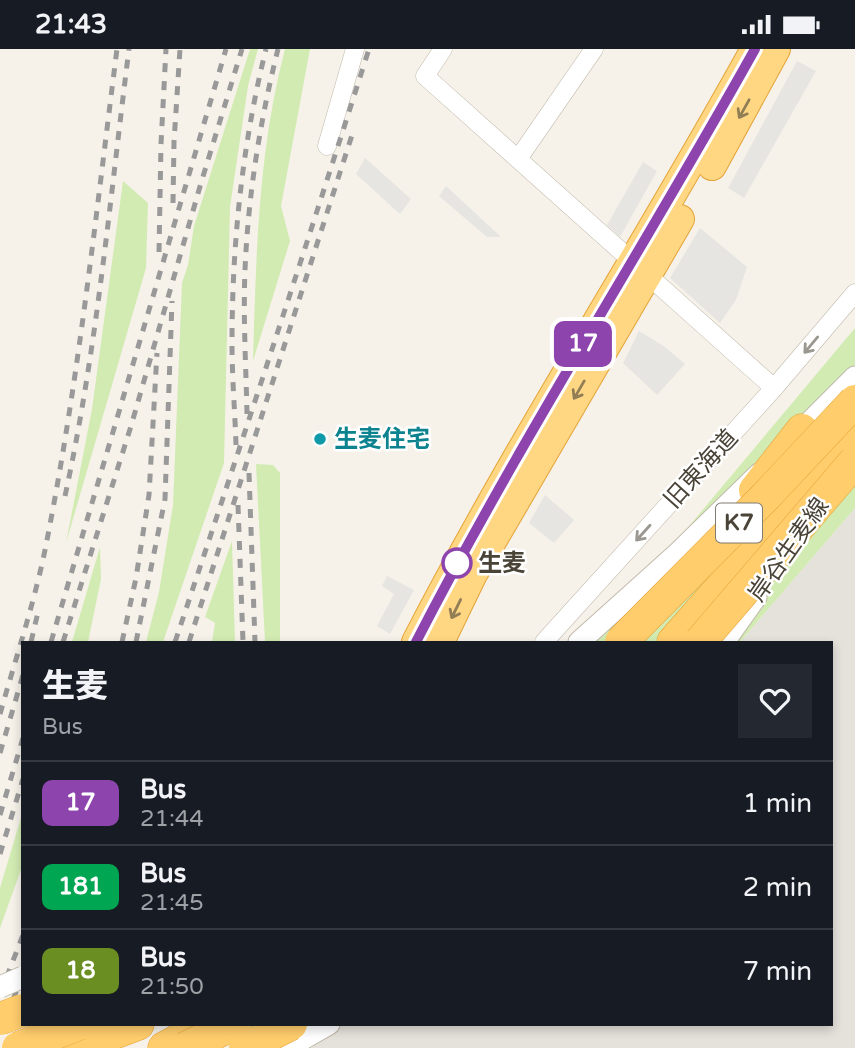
<!DOCTYPE html>
<meta charset="utf-8">
<style>
:root{--surface:#171b24;--page:#242831;--text:#f1f3f6;--muted:#9ea1a6;--line:#363941}
body{margin:0;font-family:"Varela Round","Noto Sans JP",sans-serif;background:var(--page);color:var(--text);height:100vh;display:flex;flex-direction:column;font-size:26px;white-space:nowrap}
*{box-sizing:border-box;margin:0}
p{font-size:23px;color:var(--muted)}
.icon{flex:none;width:38px;height:38px;fill:none;stroke:currentColor;stroke-width:2;stroke-linecap:round;stroke-linejoin:round}
.map{position:relative;flex:1;overflow:hidden}
.drawer{position:absolute;left:21px;top:592px;width:812px;height:385px;display:flex;flex-direction:column;background:var(--surface);border-radius:0px;box-shadow:0 4px 10px #0003}
.drawer>*{flex:none}
.badge{padding:0 14px;border-radius:10px;font-size:24px;line-height:46px}
.map>.badge{position:absolute;translate:-50% -50%;box-shadow:0 0 0 4px #fff}
.round{display:grid;place-items:center;flex:none;width:74px;height:74px;border-radius:0px;background:var(--page)}
.headline{display:flex;align-items:center;justify-content:space-between;height:119px;padding:0 21px}
h1{font-size:33px;font-weight:800;line-height:52px}
ul{padding:0;list-style:none}
li{display:flex;align-items:center;gap:21px;height:84px;padding:0 21px;border-top:2px solid var(--line)}
li div{flex:1}
li b{display:block;font-size:26px}
li em{font-style:normal}
li .badge{min-width:77px;font-weight:700;text-align:center}
.status{display:flex;justify-content:space-between;align-items:center;height:49px;padding:0 35px;background:var(--surface);direction:ltr}
.status svg{height:19px;fill:currentColor}
.map>svg:first-child{display:block}
.industrial{fill:#e5e1db}
.green{fill:#d2ebb2}
.parking{fill:#e7e5e2}
.lines{fill:none;stroke-linecap:round;stroke-linejoin:round}
.minor-casing{stroke:#c2baac;stroke-width:19}
.tertiary-casing{stroke:#c2baac;stroke-width:23}
.trunk-casing{stroke:#e4a336;stroke-width:30}
.motorway-casing{stroke:#e4a336;stroke-width:33}
.minor{stroke:#fff;stroke-width:18}
.tertiary{stroke:#fff;stroke-width:21}
.trunk{stroke:#ffd783;stroke-width:28}
.motorway{stroke:#ffcd6c;stroke-width:32}
.rail{stroke:#999;stroke-width:5;stroke-dasharray:9 9;stroke-linecap:butt}
.tertiary-bridge-casing{stroke:#c2baac;stroke-width:23;stroke-linecap:butt}
.motorway-bridge-casing{stroke:#e4a336;stroke-width:33;stroke-linecap:butt}
.tertiary-bridge{stroke:#fff;stroke-width:21}
.motorway-bridge{stroke:#ffcd6c;stroke-width:32}
.oneway{stroke:#927e55}
.oneway2{stroke:#9b9891}
.line-casing{stroke:#fff;stroke-width:16}
.line{stroke:#8e44ad;stroke-width:10}
.culture-dot{fill:#0f9aa8;stroke:#fff;stroke-width:2.5}
.stop-dot{fill:#fff;stroke:#8e44ad;stroke-width:3.5}
.labels{text-anchor:middle;dominant-baseline:central;stroke-width:5;stroke-linejoin:round;paint-order:stroke}
.shield{fill:#fff;stroke:#807b73;stroke-width:2}
.shield-label{font-size:23px;font-weight:bold;fill:#4a4337}
.culture-label{font-size:24px;font-weight:bold;fill:#0d838f;stroke:#fff;text-anchor:start}
.street-label{font-size:24px;fill:#4a4337;stroke:#fff}
.stop-label{font-size:24px;font-weight:bold;fill:#4a4337;stroke:#fff;text-anchor:start}
</style>
<div class="status"><b>21:43</b><svg viewBox="0 0 49 12"><path d="M0 12V9h3v3zM5 12V6h3v6zM10 12V3h3v9zM15 12V0h3v12zM26 1h20v11H26zM47 4h2v5h-2z"/></svg></div>
<div class="map">
<svg width="855" height="999" viewBox="0 0 855 999">
<rect width="100%" height="100%" fill="#f6f2ea"/>
<polygon class="industrial" points="855,459 855,999 312,999 323,975 831,975 831,593 740,593"/>
<g class="green">
<polygon points="250,0 258,0 248,37 230,158 224,414 163,593 146,593 159,543 173,456 182,234 188,216 194,177"/>
<path d="M285 0H310L281 157 290 192 253 312C256 208 258 102 285 0Z"/>
<polygon points="123,132 148,154 146,219 66,494 92,360"/>
<polygon points="855,279 855,459 740,593 592,593"/>
<polygon points="256,415 273,416 280,424 280,593 265,593"/>
<polygon points="232,492 235,593 212,593 215,574 205,568"/>
<polygon points="100,498 101,530 88,593 72,593"/>
<polygon points="23,762 23,815 0,879 0,839"/>
</g>
<g class="parking">
<polygon points="797,12 816,22 744,149 728,139"/>
<polygon points="365,109 411,150 400,165 356,125"/>
<polygon points="643,113 657,122 620,188 607,176"/>
<polygon points="446,137 501,188 487,188 439,147"/>
<polygon points="700,179 747,218 736,251 720,274 670,229"/>
<polygon points="639,282 665,298 685,315 657,346 623,314"/>
<polygon points="545,446 574,471 554,494 529,474"/>
<polygon points="387,527 414,541 390,585 377,577 394,545 382,537"/>
</g>
<g class="lines">
<g class="minor-casing">
<g id="minor">
<polyline points="443,0 425,27 774,339"/>
<polyline points="327,97 355,0"/>
<polyline points="518,110 594,0"/>
<polyline points="544,593 774,339 855,244"/>
</g>
</g>
<g class="tertiary-casing">
<g id="tertiary">
<polyline points="794,389 855,328"/>
<polyline points="579,593 678,504 759,425"/>
<polyline points="724,593 756,548"/>
<polyline points="287,999 329,975"/>
</g>
</g>
<g class="trunk-casing">
<g id="trunk">
<polyline points="712,117 776,0"/>
<path d="M416 593C520 391 645 200 755 0"/>
<polyline points="440,593 473,525 680,170"/>
</g>
</g>
<g class="motorway-casing">
<g id="motorway">
<polyline points="755,441 802,381"/>
<polyline points="673,593 855,386"/>
<polyline points="75,999 138,975"/>
<polyline points="164,999 208,975"/>
</g>
</g>
<use href="#minor" class="minor"/>
<use href="#tertiary" class="tertiary"/>
<use href="#trunk" class="trunk"/>
<use href="#motorway" class="motorway"/>
<g class="rail">
<polyline points="173,154 174,93 180,0"/>
<polyline points="159,203 161,95 166,0"/>
<path d="M247 365C246 317 243 269 245 221 248 147 260 72 278 0"/>
<path d="M236 396C235 363 232 329 232 295 232 196 242 96 266 0"/>
<polyline points="249,424 255,593"/>
<path d="M65 447C97 300 110 149 129 0"/>
<polyline points="238,456 243,593"/>
<polyline points="31,593 38,563"/>
<polyline points="51,593 226,0"/>
<polyline points="63,593 131,377 201,134 242,0"/>
<polyline points="122,593 136,529 149,446 157,304"/>
<polyline points="136,593 165,450 172,252"/>
<path d="M175 593C241 396 306 198 369 0"/>
<polyline points="189,593 353,83"/>
<path d="M0 665C16 608 36 549 47 491 79 328 96 164 117 0"/>
<polyline points="0,704 23,626"/>
<polyline points="0,766 23,689"/>
<polyline points="0,805 23,730"/>
<polyline points="0,945 23,886"/>
<polyline points="260,975 262,999"/>
<polyline points="272,975 273,999"/>
<polyline points="0,984 23,925"/>
<polyline points="45,999 53,975"/>
</g>
<g class="tertiary-bridge-casing">
<polyline id="tertiary-bridge" points="0,938 23,928"/>
</g>
<g class="motorway-bridge-casing">
<g id="motorway-bridge">
<polyline points="621,593 766,447 855,352"/>
<polyline points="700,593 855,412"/>
<polyline points="0,970 23,961"/>
<polyline points="18,999 79,975"/>
<polyline points="185,999 234,975"/>
<polyline points="245,999 291,975"/>
</g>
</g>
<use href="#tertiary-bridge" class="tertiary-bridge"/>
<use href="#motorway-bridge" class="motorway-bridge"/>
</g>
<defs><path id="oneway-shaft" d="M-6 0H5M1.5-3L5.5 0L1.5 3" fill="none" stroke-width="1.6" stroke-linecap="round" stroke-linejoin="round" transform="scale(1.75)"/></defs>
<g class="oneway">
<use href="#oneway-shaft" transform="translate(744 60) rotate(119)"/>
<use href="#oneway-shaft" transform="translate(579 341) rotate(120)"/>
<use href="#oneway-shaft" transform="translate(456 560) rotate(116)"/>
</g>
<g class="oneway2">
<use href="#oneway-shaft" transform="translate(811 296) rotate(130)"/>
<use href="#oneway-shaft" transform="translate(643 484) rotate(132)"/>
</g>
<g class="lines">
<g class="line-casing">
<path id="line" d="M416 593C520 391 644 199 755 0"/>
</g>
<use href="#line" class="line"/>
</g>
<circle class="culture-dot" cx="320" cy="390" r="7"/>
<circle class="stop-dot" cx="457" cy="514" r="14"/>
<g class="labels">
<rect class="shield" x="716" y="454.5" width="46" height="39" rx="5"/>
<g class="shield-label">
<text x="739" y="474">K7</text>
</g>
<g class="culture-label">
<text x="334" y="390">生麦住宅</text>
</g>
<g class="street-label">
<text transform="translate(701 420) rotate(-48)">旧東海道</text>
<text transform="translate(789 501) rotate(-55)">岸谷生麦線</text>
</g>
<g class="stop-label">
<text x="478" y="514">生麦</text>
</g>
</g>
</svg>
<b class="badge" style="left:583px;top:295px;background:#8e44ad;color:#fff">17</b>
<section class="drawer">
<div class="headline"><div><h1>生麦</h1><p>Bus</p></div><a class="round"><svg class="icon" aria-label="heart" viewBox="0 0 24 24"><path d="M12 20l-8-8c-3-5 5-10 8-4 3-6 11-1 8 4z"/></svg></a></div>
<ul>
<li><span class="badge" style="background:#8e44ad;color:#fff">17</span><div><b>Bus</b><p>21:44</p></div><em>1 min</em></li>
<li><span class="badge" style="background:#00a651;color:#fff">181</span><div><b>Bus</b><p>21:45</p></div><em>2 min</em></li>
<li><span class="badge" style="background:#6b8e23;color:#fff">18</span><div><b>Bus</b><p>21:50</p></div><em>7 min</em></li>
</ul>
</section>
</div>
